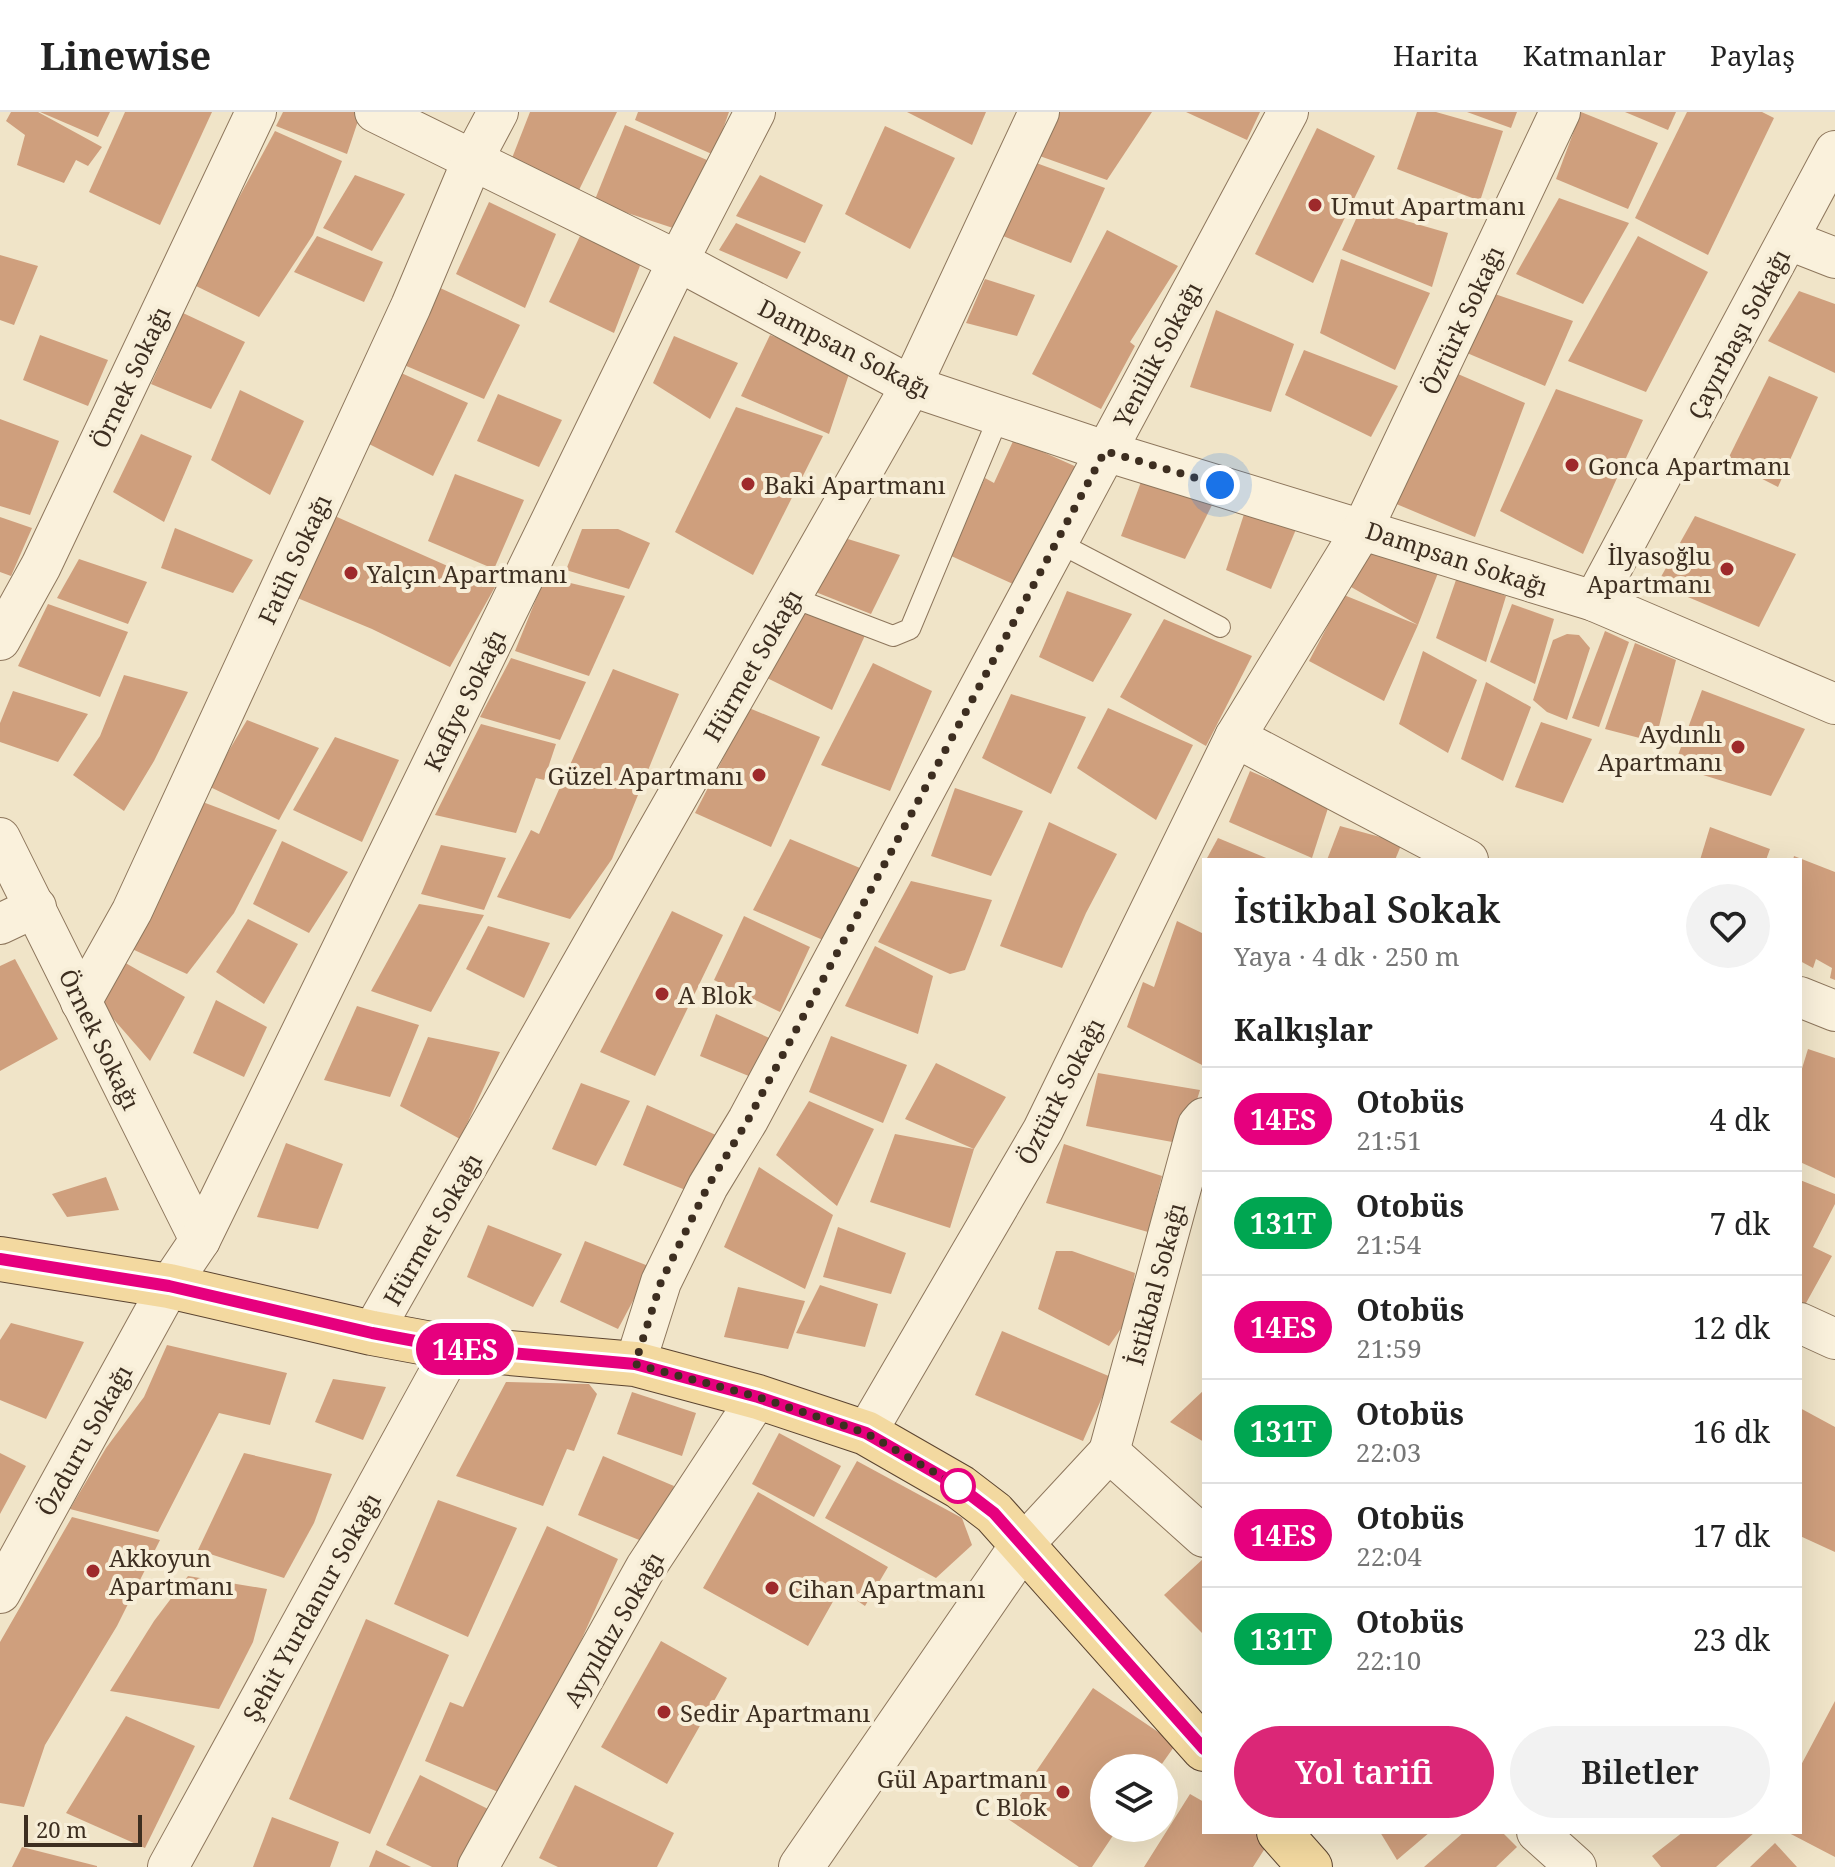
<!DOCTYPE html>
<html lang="tr">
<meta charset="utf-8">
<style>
:root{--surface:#fff;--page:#f2f2f2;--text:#222;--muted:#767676;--line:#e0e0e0;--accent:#db2777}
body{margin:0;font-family:"Noto Serif",serif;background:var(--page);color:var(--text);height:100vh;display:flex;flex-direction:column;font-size:30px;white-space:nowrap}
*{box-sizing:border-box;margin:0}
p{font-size:26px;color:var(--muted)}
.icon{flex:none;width:44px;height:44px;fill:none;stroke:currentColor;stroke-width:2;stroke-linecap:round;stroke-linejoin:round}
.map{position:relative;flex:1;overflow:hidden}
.details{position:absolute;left:1202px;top:746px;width:600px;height:976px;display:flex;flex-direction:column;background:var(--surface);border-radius:0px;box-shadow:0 8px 32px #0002}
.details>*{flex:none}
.badge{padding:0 16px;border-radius:26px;font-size:28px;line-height:52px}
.tools{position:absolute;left:1090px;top:1642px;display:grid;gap:16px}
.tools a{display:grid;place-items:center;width:88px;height:88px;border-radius:50%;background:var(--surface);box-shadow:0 8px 32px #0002;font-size:40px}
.scale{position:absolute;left:24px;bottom:20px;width:118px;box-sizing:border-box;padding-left:8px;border:4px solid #3d2e20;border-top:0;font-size:22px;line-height:28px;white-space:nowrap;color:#3d2e20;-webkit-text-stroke:6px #f7eed8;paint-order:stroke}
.you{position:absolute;width:40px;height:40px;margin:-20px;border:6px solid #fff;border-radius:50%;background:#1a73e8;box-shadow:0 0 0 12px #1a73e833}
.map>.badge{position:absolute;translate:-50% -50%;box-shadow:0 0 0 4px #fff}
h2{padding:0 32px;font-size:30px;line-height:72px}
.round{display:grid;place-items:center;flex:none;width:84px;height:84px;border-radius:42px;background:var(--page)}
.summary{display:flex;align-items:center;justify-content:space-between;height:136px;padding:0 32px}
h1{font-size:38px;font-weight:600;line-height:60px}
.primary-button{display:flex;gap:16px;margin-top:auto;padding:16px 32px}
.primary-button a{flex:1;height:92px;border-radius:48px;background:var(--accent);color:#fff;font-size:32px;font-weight:600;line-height:92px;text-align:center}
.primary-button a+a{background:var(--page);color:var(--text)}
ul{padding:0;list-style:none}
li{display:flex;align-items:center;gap:24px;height:104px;padding:0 32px;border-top:2px solid var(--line)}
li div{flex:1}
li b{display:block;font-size:30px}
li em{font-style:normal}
li .badge{min-width:88px;font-weight:700;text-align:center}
header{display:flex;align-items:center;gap:48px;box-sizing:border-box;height:112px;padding:0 40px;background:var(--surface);border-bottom:2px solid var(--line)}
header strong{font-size:38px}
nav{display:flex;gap:44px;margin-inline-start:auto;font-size:28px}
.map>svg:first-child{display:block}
.building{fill:#cf9f7d}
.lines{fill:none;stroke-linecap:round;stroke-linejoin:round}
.service-casing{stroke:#8d765c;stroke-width:22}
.minor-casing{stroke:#8d765c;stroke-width:42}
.tertiary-casing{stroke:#8d765c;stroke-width:46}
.primary-casing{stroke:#5b4430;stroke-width:46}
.service{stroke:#faf1dc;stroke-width:20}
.minor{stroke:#faf1dc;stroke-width:40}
.tertiary{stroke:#faf1dc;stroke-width:44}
.primary{stroke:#f3d9a0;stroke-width:44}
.line-casing{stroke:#fff;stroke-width:18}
.line{stroke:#e6007e;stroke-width:12}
.walk{stroke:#3d2e20;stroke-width:8;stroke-dasharray:0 14.4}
.poi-dot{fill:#9e2a2b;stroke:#f7eed8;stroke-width:3}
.stop-dot{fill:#fff;stroke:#e6007e;stroke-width:4}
.labels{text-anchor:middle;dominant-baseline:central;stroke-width:8;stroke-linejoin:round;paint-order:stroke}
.poi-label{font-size:24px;fill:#3d2e20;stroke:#f7eed8;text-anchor:start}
.street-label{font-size:24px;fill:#3d2e20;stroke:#f7eed8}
</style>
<header>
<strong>Linewise</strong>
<nav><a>Harita</a><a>Katmanlar</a><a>Paylaş</a></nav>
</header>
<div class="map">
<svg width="1835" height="1755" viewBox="0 0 1835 1755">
<rect width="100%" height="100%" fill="#f0e4c8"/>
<g class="building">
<polygon points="11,0 38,0 102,35 88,54 76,48 64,71 17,53 25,23 6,9"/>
<polygon points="40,0 110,0 98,25"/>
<polygon points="125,0 212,0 160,113 89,80"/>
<polygon points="283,0 361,0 347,42 276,14"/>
<polygon points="530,0 617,0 579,78 512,46"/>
<polygon points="638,0 729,0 714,43 635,8"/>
<polygon points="907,0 986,0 972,33"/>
<polygon points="1056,0 1152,0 1107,68 1034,42"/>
<polygon points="1186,0 1260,0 1247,28"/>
<polygon points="1417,0 1436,0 1503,19 1480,89 1397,57"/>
<polygon points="1467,0 1517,0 1511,16"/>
<polygon points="1581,0 1658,31 1628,97 1556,67"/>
<polygon points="1625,0 1676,0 1668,18"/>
<polygon points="1687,0 1762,0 1774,6 1708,143 1635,106"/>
<polygon points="625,13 707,48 673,116 594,90"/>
<polygon points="885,14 955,46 910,137 845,102"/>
<polygon points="1317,16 1375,44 1313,171 1255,142"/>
<polygon points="275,19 342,49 313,123 259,205 192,172"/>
<polygon points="1028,48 1105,76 1071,151 993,120"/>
<polygon points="355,63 405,82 372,139 323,116"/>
<polygon points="760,63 823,93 805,131 736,104"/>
<polygon points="1559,86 1629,111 1583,192 1516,162"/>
<polygon points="489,90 556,122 525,196 456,162"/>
<polygon points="1361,96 1448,121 1432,175 1342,138"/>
<polygon points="736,111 801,140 787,167 719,138"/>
<polygon points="1107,118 1178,154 1130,230 1135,234 1101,297 1032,262"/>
<polygon points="317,124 383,150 364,190 294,160"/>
<polygon points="580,124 641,151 614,221 549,190"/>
<polygon points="1638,124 1708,160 1646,280 1568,249"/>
<polygon points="0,143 38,154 14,213 0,208"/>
<polygon points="1341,147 1430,181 1395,258 1320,221"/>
<polygon points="985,167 1035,183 1017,224 966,211"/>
<polygon points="438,175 520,213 484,287 404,253"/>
<polygon points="1799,179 1835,192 1835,261 1768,229"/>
<polygon points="1492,181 1573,209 1545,274 1467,241"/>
<polygon points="1216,198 1294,232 1271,300 1190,275"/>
<polygon points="183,201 245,230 211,297 151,272"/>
<polygon points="40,223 108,248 88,294 23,268"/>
<polygon points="770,223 852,253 829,322 741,284"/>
<polygon points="674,224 738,251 710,307 653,271"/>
<polygon points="1304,238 1398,274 1371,325 1285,283"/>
<polygon points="1451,259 1525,291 1475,425 1394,391"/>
<polygon points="399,260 468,291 433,364 363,329"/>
<polygon points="1769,264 1818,285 1778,375 1727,349"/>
<polygon points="1556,277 1643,308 1583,442 1500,399"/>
<polygon points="240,278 304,309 270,383 211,348"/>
<polygon points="498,282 562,308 539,355 477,329"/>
<polygon points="736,295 823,324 753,463 675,420"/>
<polygon points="0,307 59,329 30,403 0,394"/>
<polygon points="141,322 192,344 164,410 113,380"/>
<polygon points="1014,327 1079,356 1024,477 949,443 985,366 994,371"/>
<polygon points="455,362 524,388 494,457 428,429"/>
<polygon points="1141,370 1212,393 1185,447 1121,424"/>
<polygon points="1245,399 1297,415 1271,477 1226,458"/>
<polygon points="328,401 495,475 450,555 372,517 295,485"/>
<polygon points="1695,404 1796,442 1759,515 1657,472"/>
<polygon points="0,405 32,416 11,464 0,460"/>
<polygon points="175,416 253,448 233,481 161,456"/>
<polygon points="582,417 618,417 650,431 629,477 566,458"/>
<polygon points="838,424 900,443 871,502 808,477"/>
<polygon points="1369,435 1438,461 1418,513 1384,589 1309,549 1344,483 1418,513 1351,475"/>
<polygon points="79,447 147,470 128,512 57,486"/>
<polygon points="545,465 625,484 589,564 515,539"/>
<polygon points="1457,465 1506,484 1486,550 1436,526"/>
<polygon points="1067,479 1132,502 1093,570 1039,545"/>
<polygon points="48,492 128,520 100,585 18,554"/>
<polygon points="1512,492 1554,507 1535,572 1490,550"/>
<polygon points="795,497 866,521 832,598 763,564"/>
<polygon points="1164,507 1252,544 1206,634 1120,585"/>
<polygon points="1605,519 1629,530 1599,615 1572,606"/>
<polygon points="1567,522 1579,523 1590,536 1567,608 1547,600 1533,588 1553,528"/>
<polygon points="1635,531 1676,548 1655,630 1605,617"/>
<polygon points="1423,539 1477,568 1448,641 1399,612"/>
<polygon points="511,546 586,570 560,628 480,605"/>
<polygon points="873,551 932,579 890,679 821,653"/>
<polygon points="613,557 679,582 612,747 570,807 497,785 531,718 539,722"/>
<polygon points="124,563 188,580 154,649 124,699 73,663 100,624"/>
<polygon points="1486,570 1531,595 1503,669 1461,647"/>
<polygon points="1702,578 1805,617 1771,684 1674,654"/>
<polygon points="13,579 88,602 58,650 0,630 0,611"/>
<polygon points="1011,582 1086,605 1051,682 982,646"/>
<polygon points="749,596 820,625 771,735 695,701"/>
<polygon points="1108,596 1193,633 1156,708 1077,656"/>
<polygon points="247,608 319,636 279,708 208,674"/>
<polygon points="1541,610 1592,627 1563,691 1515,675"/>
<polygon points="481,612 556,632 544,668 536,666 516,721 435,703"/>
<polygon points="335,625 399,648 362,730 293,698"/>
<polygon points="1250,659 1329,693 1312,746 1229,710"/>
<polygon points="955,676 1023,699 991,764 931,744"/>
<polygon points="192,686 277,718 234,801 187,862 121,832"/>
<polygon points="1049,710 1117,742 1086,801 1062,856 1000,834"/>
<polygon points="1340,714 1402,731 1395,748 1327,748"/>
<polygon points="1710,715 1770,737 1766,748 1700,748"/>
<polygon points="1218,726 1271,748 1206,748"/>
<polygon points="790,727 860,756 823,828 753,798"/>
<polygon points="282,729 348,760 309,821 253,792"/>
<polygon points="441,733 506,746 484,798 421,782"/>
<polygon points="1794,744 1835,760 1835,868 1830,866 1832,856 1816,847 1813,856 1800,849 1800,748 1793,748"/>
<polygon points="911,769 992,788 965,858 950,862 878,830"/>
<polygon points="419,792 484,803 431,900 371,879"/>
<polygon points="672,799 723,823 655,964 600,940"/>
<polygon points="744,804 810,835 780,900 714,868"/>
<polygon points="248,807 298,832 264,892 216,860"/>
<polygon points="1177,809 1204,822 1204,954 1127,915 1143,870 1154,875"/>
<polygon points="488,814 550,831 524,886 466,857"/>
<polygon points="875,834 933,864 918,922 845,894"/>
<polygon points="115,845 185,885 150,949 96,887"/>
<polygon points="15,847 58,927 0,959 0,854"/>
<polygon points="216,888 267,915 244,965 193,941"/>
<polygon points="357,894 419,913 390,985 324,968"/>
<polygon points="716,902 776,929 756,967 700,944"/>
<polygon points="831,924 907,953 883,1011 809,980"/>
<polygon points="428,925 500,940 460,1027 400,994"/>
<polygon points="1808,937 1835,946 1835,1066 1800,1050 1800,963"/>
<polygon points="936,951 1006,985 974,1037 950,1116 870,1090 895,1022 974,1037 905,1007"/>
<polygon points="1098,961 1200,978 1183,1032 1086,1014"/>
<polygon points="581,971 630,989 596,1054 552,1037"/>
<polygon points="809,989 874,1017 837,1094 776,1043"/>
<polygon points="647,993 716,1023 688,1079 623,1053"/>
<polygon points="286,1031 343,1052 318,1117 257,1105"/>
<polygon points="1064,1032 1162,1064 1148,1120 1046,1091"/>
<polygon points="759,1055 833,1103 805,1177 724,1135"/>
<polygon points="106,1065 119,1098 67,1105 52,1082"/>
<polygon points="1800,1068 1835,1082 1835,1092 1813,1135 1832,1144 1800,1202"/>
<polygon points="488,1113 562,1142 533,1195 467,1165"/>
<polygon points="838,1115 906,1141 891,1182 823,1165"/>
<polygon points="585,1129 651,1155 618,1217 560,1190"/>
<polygon points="1056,1139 1072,1139 1135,1161 1127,1208 1109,1234 1038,1197"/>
<polygon points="820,1173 878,1192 865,1235 796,1221"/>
<polygon points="738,1175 805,1189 788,1237 724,1225"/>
<polygon points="11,1211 84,1230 46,1307 0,1288 0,1228"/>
<polygon points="1002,1219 1111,1265 1083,1329 975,1283"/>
<polygon points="167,1233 287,1261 270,1313 219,1301 158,1420 70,1397 106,1336 144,1285"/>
<polygon points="333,1267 386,1275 363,1328 315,1310"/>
<polygon points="506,1270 589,1272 597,1282 574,1339 567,1337 543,1394 456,1364"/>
<polygon points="1204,1278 1204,1330 1170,1310"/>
<polygon points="632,1280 696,1301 682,1344 617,1322"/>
<polygon points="1800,1296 1835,1315 1835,1440 1800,1424"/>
<polygon points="779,1321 841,1354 814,1405 752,1372"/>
<polygon points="0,1341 26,1354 0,1402"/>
<polygon points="244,1341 332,1362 314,1411 284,1466 198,1438"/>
<polygon points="603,1344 674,1374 649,1432 578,1403"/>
<polygon points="857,1349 962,1406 972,1433 936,1466 825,1406"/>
<polygon points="758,1380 888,1455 865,1494 840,1477 808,1534 703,1476"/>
<polygon points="438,1388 517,1416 468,1525 394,1492"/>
<polygon points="72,1405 160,1428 117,1514 45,1633 24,1695 0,1691 0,1530"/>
<polygon points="547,1414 618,1447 510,1685 425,1649 450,1590 463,1595"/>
<polygon points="1204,1446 1204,1523 1164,1483"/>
<polygon points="188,1464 267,1477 253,1530 219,1597 110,1579 154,1509"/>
<polygon points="366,1507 449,1543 370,1722 289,1687"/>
<polygon points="661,1529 727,1566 667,1672 601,1635"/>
<polygon points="1093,1576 1176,1632 1159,1656 1104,1656 1104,1716 1118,1716 1092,1755 1079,1755 1005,1705"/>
<polygon points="1835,1589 1835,1745 1787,1720 1800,1720 1800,1655"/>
<polygon points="126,1604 195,1634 145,1736 66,1701"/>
<polygon points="420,1663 494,1700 467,1755 432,1755 386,1733"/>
<polygon points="575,1673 674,1721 657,1755 558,1755 539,1746"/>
<polygon points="1190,1682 1204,1690 1204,1720 1252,1720 1269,1730 1253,1755 1144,1755"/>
<polygon points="272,1705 339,1730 330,1755 253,1755"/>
<polygon points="1380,1720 1430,1720 1397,1748"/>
<polygon points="1464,1720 1502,1720 1517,1735 1496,1755 1424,1755"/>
<polygon points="1683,1720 1755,1720 1716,1755 1661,1755 1652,1744"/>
<polygon points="1775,1731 1797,1755 1750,1755"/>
<polygon points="22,1735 97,1754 97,1755 12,1755"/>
<polygon points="376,1738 411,1755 369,1755"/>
</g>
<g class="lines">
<g class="service-casing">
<g id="service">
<polyline points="1057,430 1220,515"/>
<polyline points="791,485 893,524 910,517 999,304"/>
</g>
</g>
<g class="minor-casing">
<g id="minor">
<polyline points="375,0 678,149 911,274 1105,339 1594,489 1835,592"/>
<polyline points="1789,128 1835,146"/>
<polyline points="1594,489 1835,39"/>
<polyline points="0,528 41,454 256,0"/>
<polyline points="0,726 200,1128"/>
<polyline points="1468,748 1235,625 1363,416 1560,0"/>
<polyline points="0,812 36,795"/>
<polyline points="1800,885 1835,899"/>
<polyline points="81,890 132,799 411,194 473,47 498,0"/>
<polyline points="1800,1211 1835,1227"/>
<polyline points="372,1221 911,274 1039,0"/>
<polyline points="635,1252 661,1170 708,1074 748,1008 1288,0"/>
<polyline points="866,1321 1043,1018 1235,625"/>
<polyline points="1109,1340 1198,1013 1204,1006"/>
<polyline points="1022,1434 1109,1340 1204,1425"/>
<polyline points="0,1481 169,1174 200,1128 678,149 755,0"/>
<polyline points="1537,1720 1576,1755"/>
<polyline points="168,1755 453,1236"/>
<polyline points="478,1755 646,1455 758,1285"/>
</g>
</g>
<g class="tertiary-casing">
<polyline id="tertiary" points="801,1755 1022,1434"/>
</g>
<g class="primary-casing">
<g id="primary">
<polyline points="0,1147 169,1174 372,1221 453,1236 635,1252 758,1285 866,1321 960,1375 994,1401 1204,1637"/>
<polyline points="1279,1720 1310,1755"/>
</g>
</g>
<use href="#service" class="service"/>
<use href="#minor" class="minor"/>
<use href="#tertiary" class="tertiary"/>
<use href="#primary" class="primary"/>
</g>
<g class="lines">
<g class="line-casing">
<polyline id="line" points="0,1147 169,1174 372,1221 453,1236 635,1252 758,1285 866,1321 960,1375 994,1401 1204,1637"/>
</g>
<use href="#line" class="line"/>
<polyline class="walk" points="958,1374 866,1321 758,1285 635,1252 661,1170 708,1074 748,1008 1105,339 1220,373"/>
</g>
<g class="poi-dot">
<circle cx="1315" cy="93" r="8"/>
<circle cx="1572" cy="353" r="8"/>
<circle cx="748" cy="372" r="8"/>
<circle cx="1727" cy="457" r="8"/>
<circle cx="351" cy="461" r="8"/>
<circle cx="1738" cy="635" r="8"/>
<circle cx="759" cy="663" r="8"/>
<circle cx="662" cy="882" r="8"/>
<circle cx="93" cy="1459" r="8"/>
<circle cx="772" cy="1476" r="8"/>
<circle cx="664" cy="1600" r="8"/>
<circle cx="1063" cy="1680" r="8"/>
</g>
<circle class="stop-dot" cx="958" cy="1374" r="16"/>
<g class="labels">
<g class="poi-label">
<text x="1331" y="93">Umut Apartmanı</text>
<text x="1588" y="353">Gonca Apartmanı</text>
<text x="764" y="372">Baki Apartmanı</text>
<text x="1711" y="443" text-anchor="end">İlyasoğlu<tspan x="1711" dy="28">Apartmanı</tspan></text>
<text x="367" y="461">Yalçın Apartmanı</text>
<text x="1722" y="621" text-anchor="end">Aydınlı<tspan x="1722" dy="28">Apartmanı</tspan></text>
<text x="743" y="663" text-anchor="end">Güzel Apartmanı</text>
<text x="678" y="882">A Blok</text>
<text x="109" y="1445">Akkoyun<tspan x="109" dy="28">Apartmanı</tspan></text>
<text x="788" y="1476">Cihan Apartmanı</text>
<text x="680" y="1600">Sedir Apartmanı</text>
<text x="1047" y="1666" text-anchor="end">Gül Apartmanı<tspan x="1047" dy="28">C Blok</tspan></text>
</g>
<g class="street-label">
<text transform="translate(1462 208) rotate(-65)">Öztürk Sokağı</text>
<text transform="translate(1738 222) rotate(-62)">Çayırbaşı Sokağı</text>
<text transform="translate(845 236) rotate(27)">Dampsan Sokağı</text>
<text transform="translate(1157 242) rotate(-62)">Yenilik Sokağı</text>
<text transform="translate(130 265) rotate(-65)">Örnek Sokağı</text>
<text transform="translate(1457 446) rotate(18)">Dampsan Sokağı</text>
<text transform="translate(294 447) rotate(-65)">Fatih Sokağı</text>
<text transform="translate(752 553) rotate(-60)">Hürmet Sokağı</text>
<text transform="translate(464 588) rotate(-64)">Kafiye Sokağı</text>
<text transform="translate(100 927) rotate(64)">Örnek Sokağı</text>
<text transform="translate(1060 979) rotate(-63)">Öztürk Sokağı</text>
<text transform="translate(432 1117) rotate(-60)">Hürmet Sokağı</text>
<text transform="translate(1155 1172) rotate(-75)">İstikbal Sokağı</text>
<text transform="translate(84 1328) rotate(-61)">Özduru Sokağı</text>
<text transform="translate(311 1495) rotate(-61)">Şehit Yurdanur Sokağı</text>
<text transform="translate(613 1517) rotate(-60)">Ayyıldız Sokağı</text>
</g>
</g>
</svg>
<div class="tools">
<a><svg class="icon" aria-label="layers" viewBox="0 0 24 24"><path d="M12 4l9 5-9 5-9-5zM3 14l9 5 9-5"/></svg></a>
</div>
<div class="scale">20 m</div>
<div class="you" style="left:1220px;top:373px"></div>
<b class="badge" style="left:465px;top:1237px;background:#e6007e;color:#fff">14ES</b>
<section class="details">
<div class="summary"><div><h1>İstikbal Sokak</h1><p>Yaya · 4 dk · 250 m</p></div><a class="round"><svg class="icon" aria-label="heart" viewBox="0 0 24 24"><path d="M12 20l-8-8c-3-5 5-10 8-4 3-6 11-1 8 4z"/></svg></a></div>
<h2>Kalkışlar</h2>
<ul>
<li><span class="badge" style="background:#e6007e;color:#fff">14ES</span><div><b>Otobüs</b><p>21:51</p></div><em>4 dk</em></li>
<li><span class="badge" style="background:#00a651;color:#fff">131T</span><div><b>Otobüs</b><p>21:54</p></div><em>7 dk</em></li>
<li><span class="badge" style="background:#e6007e;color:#fff">14ES</span><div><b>Otobüs</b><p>21:59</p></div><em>12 dk</em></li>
<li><span class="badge" style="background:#00a651;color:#fff">131T</span><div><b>Otobüs</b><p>22:03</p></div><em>16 dk</em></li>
<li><span class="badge" style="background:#e6007e;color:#fff">14ES</span><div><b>Otobüs</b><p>22:04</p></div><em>17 dk</em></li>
<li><span class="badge" style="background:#00a651;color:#fff">131T</span><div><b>Otobüs</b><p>22:10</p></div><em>23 dk</em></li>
</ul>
<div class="primary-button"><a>Yol tarifi</a><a>Biletler</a></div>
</section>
</div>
